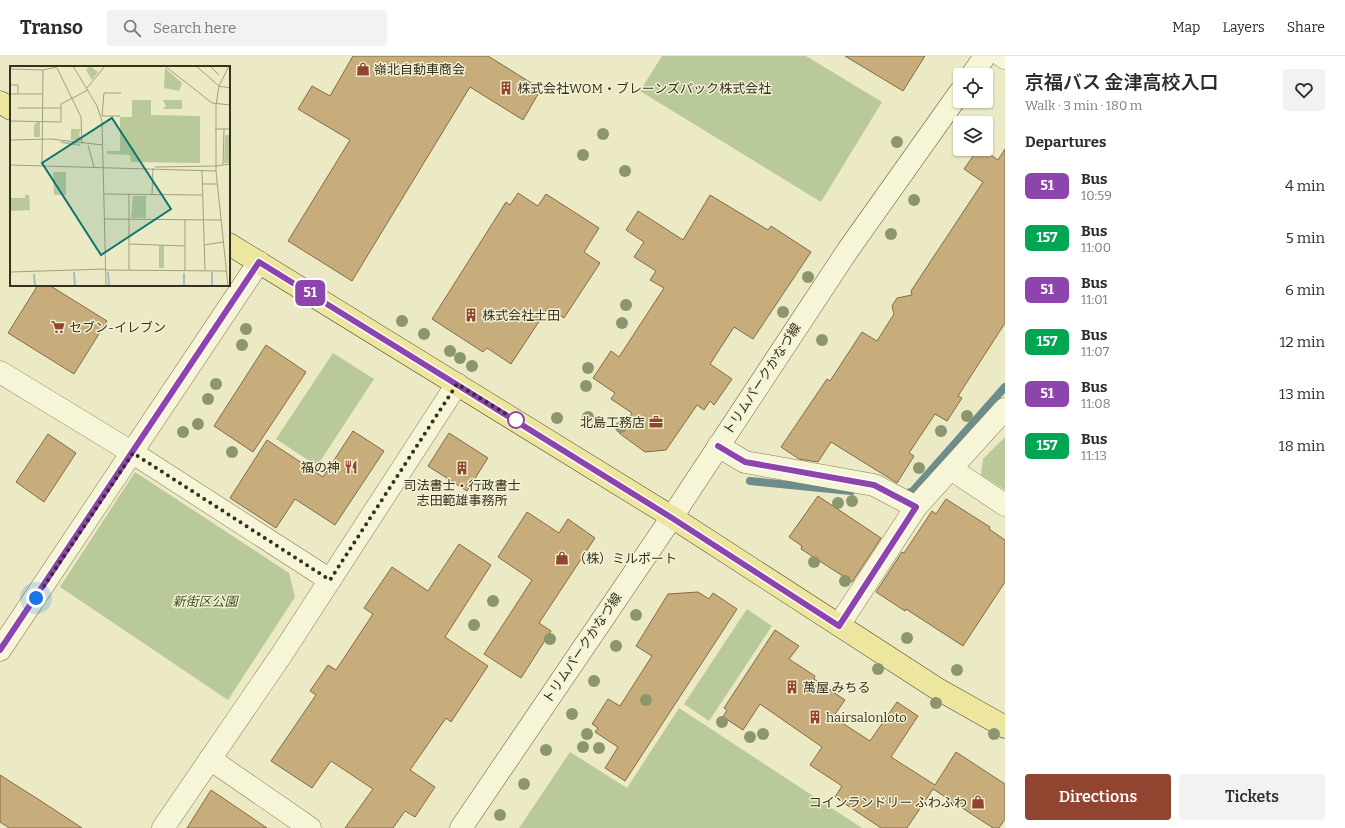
<!DOCTYPE html>
<meta charset="utf-8">
<style>
:root{--surface:#fff;--page:#f2f2f3;--text:#2b2b33;--muted:#7c7c81;--line:#e1e1e2;--accent:#91442f}
body{margin:0;font-family:Bitter,"Noto Sans JP",serif;background:var(--page);color:var(--text);height:100vh;display:flex;flex-direction:column;font-size:15px;white-space:nowrap}
*{box-sizing:border-box;margin:0}
p{font-size:13px;color:var(--muted)}
.icon{flex:none;width:22px;height:22px;fill:none;stroke:currentColor;stroke-width:2;stroke-linecap:round;stroke-linejoin:round}
.map{position:relative;flex:1;overflow:hidden}
.panel{display:flex;flex-direction:column;background:var(--surface);width:340px}
.panel>*{flex:none}
.badge{padding:0 8px;border-radius:6px;font-size:14px;line-height:26px}
.fabs{position:absolute;left:953px;top:12px;display:grid;gap:8px}
.fabs a{display:grid;place-items:center;width:40px;height:40px;border-radius:4px;background:var(--surface);box-shadow:0 1px 3px #0004;font-size:20px}
.you{position:absolute;width:20px;height:20px;margin:-10px;border:3px solid #fff;border-radius:50%;background:#1a73e8;box-shadow:0 0 0 6px #1a73e833}
.map>.badge{position:absolute;translate:-50% -50%;box-shadow:0 0 0 2px #fff}
h2{padding:0 20px;font-size:15px;line-height:36px}
.round{display:grid;place-items:center;flex:none;width:42px;height:42px;border-radius:4px;background:var(--page)}
.head{display:flex;align-items:center;justify-content:space-between;height:68px;padding:0 20px}
h1{font-size:19px;font-weight:600;line-height:30px}
.primary-button{display:flex;gap:8px;margin-top:auto;padding:8px 20px}
.primary-button a{flex:1;height:46px;border-radius:4px;background:var(--accent);color:#fff;font-size:16px;font-weight:600;line-height:46px;text-align:center}
.primary-button a+a{background:var(--page);color:var(--text)}
ul{padding:0;list-style:none}
li{display:flex;align-items:center;gap:12px;height:52px;padding:0 20px}
li div{flex:1}
li b{display:block;font-size:15px}
li em{font-style:normal}
li .badge{min-width:44px;font-weight:700;text-align:center}
header{display:flex;align-items:center;gap:24px;box-sizing:border-box;height:56px;padding:0 20px;background:var(--surface);border-bottom:1px solid var(--line)}
header strong{font-size:19px}
nav{display:flex;gap:22px;margin-inline-start:auto;font-size:14px}
.search{width:280px;height:36px;background:var(--page);display:flex;align-items:center;gap:10px;box-sizing:border-box;padding:0 14px;border-radius:4px;color:var(--muted);font-size:15px}
main{display:flex;flex:1;min-height:0}
.map>svg:first-child{display:block}
.green{fill:#b9c999}
.lines{fill:none;stroke-linecap:round;stroke-linejoin:round}
.stream{stroke:#6d8d8c;stroke-width:8}
.building{fill:#c8ad7c;stroke:#846b43}
.street-casing{stroke:#867b5c;stroke-width:23}
.secondary-casing{stroke:#675c3f;stroke-width:23}
.primary-casing{stroke:#544930;stroke-width:23}
.street{stroke:#f7f5d7;stroke-width:22}
.secondary{stroke:#f7f5d7;stroke-width:22}
.primary{stroke:#ede69e;stroke-width:22}
.tree{fill:#8c966e}
.line-casing{stroke:#fff;stroke-width:9}
.line{stroke:#8e44ad;stroke-width:6}
.walk{stroke:#36301f;stroke-width:4;stroke-dasharray:0 7.2}
.stop-dot{fill:#fff;stroke:#8e44ad;stroke-width:2}
.labels{text-anchor:middle;dominant-baseline:central;stroke-width:3;stroke-linejoin:round;paint-order:stroke}
.poi-label{font-size:13px;fill:#36301f;stroke:#f4f2d4;text-anchor:start}
.street-label{font-size:13px;fill:#36301f;stroke:#f4f2d4}
.park-label{font-size:13px;font-style:italic;fill:#3d5227;stroke:#f4f2d4}
.inset-river{fill:none;stroke:#a6bfbd;stroke-width:2}
.inset-road{fill:none;stroke:#a39f83;stroke-width:1}
.view{fill:#0f766e;fill-opacity:0.15;stroke:#0f766e;stroke-width:2}
.inset-edge{fill:none;stroke:#36301f;stroke-width:2}
</style>
<header>
<strong>Transo</strong>
<div class="search"><svg class="icon" aria-label="search" viewBox="0 0 24 24"><circle cx="10" cy="10" r="6"/><path d="M15 15l6 6"/></svg>Search here</div>
<nav><a>Map</a><a>Layers</a><a>Share</a></nav>
</header>
<main>
<div class="map">
<svg width="1005" height="772" viewBox="0 0 1005 772">
<rect width="100%" height="100%" fill="#ece9c5"/>
<g class="green">
<polygon points="662,0 806,0 882,46 821,146 640,35"/>
<polygon points="333,297 374,323 317,410 276,383"/>
<polygon points="1005,381 1005,434 981,419 983,403"/>
<polygon points="135,416 289,517 295,541 228,644 60,531"/>
<polygon points="747,553 772,570 709,665 684,648"/>
<polygon points="679,652 862,772 519,772 570,696 627,732"/>
</g>
<g class="lines">
<g class="stream">
<polyline points="750,425 851,435"/>
<polyline points="901,440 913,435 1005,331"/>
</g>
</g>
<g class="building">
<polygon points="353,0 488,0 541,33 523,64 470,31 352,225 288,185 350,84 298,53 312,30 330,40"/>
<polygon points="845,0 925,0 903,35"/>
<polygon points="978,93 982,93 998,104 1005,93 1005,267 958,340 962,342 947,365 935,358 909,397 914,400 897,427 831,386 818,406 799,403 781,391 827,323 830,325 862,276 877,285 894,258 892,250 897,242 912,239 911,235 983,126 964,113"/>
<polygon points="518,137 538,150 546,138 599,172 584,196 600,207 564,262 548,252 511,308 487,292 483,296 432,263 506,146 510,149"/>
<polygon points="710,139 768,174 771,170 811,196 753,283 734,271 710,308 732,323 714,349 710,345 704,354 697,349 666,394 645,396 619,377 632,357 611,343 615,337 593,322 611,295 619,301 664,232 650,224 656,215 634,201 644,186 626,174 638,155 683,184"/>
<polygon points="38,229 49,229 107,265 74,318 8,277"/>
<polygon points="266,289 306,316 253,396 214,370"/>
<polygon points="353,375 384,395 335,469 295,443 276,472 230,442 267,384 323,421"/>
<polygon points="449,377 488,402 467,435 428,410"/>
<polygon points="48,378 76,397 44,446 16,426"/>
<polygon points="818,440 881,482 852,526 801,493 802,490 789,481"/>
<polygon points="946,443 990,471 989,473 1005,484 1005,526 963,590 906,553 905,555 876,536 902,496 904,497 932,455 936,458"/>
<polygon points="527,456 559,477 568,463 595,482 539,567 551,575 521,622 484,598 532,524 498,501"/>
<polygon points="459,488 491,509 445,581 488,610 451,666 446,662 410,714 435,731 415,761 405,755 393,772 345,772 373,733 331,705 312,732 271,705 316,639 310,635 328,609 336,614 373,558 364,552 392,511 428,535"/>
<polygon points="698,536 709,543 713,537 737,553 625,725 605,712 618,691 595,676 598,672 592,668 608,643 620,650 652,600 636,590 668,538"/>
<polygon points="775,574 799,590 789,603 815,620 814,623 845,644 833,661 870,685 897,646 918,660 891,701 935,729 956,696 1005,728 1005,763 999,772 993,772 933,733 907,772 881,772 835,741 842,730 810,709 822,691 760,648 743,674 723,661 727,654 724,652"/>
<polygon points="0,719 44,747 82,772 9,772 0,766"/>
<polygon points="211,734 267,772 187,772"/>
</g>
<g class="lines">
<g class="street-casing">
<g id="street">
<polyline points="1002,0 1005,2"/>
<polyline points="0,316 133,397 330,524"/>
<polyline points="718,390 745,406 874,429 916,451"/>
<polyline points="951,413 1005,449"/>
<polyline points="839,569 916,451 1005,353"/>
<polyline points="0,594 259,206"/>
<polyline points="210,703 310,772"/>
<polyline points="163,772 282,598 457,328"/>
</g>
</g>
<g class="secondary-casing">
<g id="secondary">
<polyline points="972,19 985,0"/>
<polyline points="461,772 672,461 848,194 960,36"/>
</g>
</g>
<g class="primary-casing">
<g id="primary">
<polyline points="0,46 11,53"/>
<polyline points="229,188 672,461 936,632 1005,671"/>
</g>
</g>
<use href="#street" class="street"/>
<use href="#secondary" class="secondary"/>
<use href="#primary" class="primary"/>
</g>
<g class="tree">
<circle cx="603" cy="78" r="6"/>
<circle cx="897" cy="86" r="6"/>
<circle cx="583" cy="99" r="6"/>
<circle cx="625" cy="115" r="6"/>
<circle cx="914" cy="144" r="6"/>
<circle cx="891" cy="178" r="6"/>
<circle cx="808" cy="221" r="6"/>
<circle cx="626" cy="249" r="6"/>
<circle cx="783" cy="256" r="6"/>
<circle cx="402" cy="265" r="6"/>
<circle cx="622" cy="267" r="6"/>
<circle cx="246" cy="273" r="6"/>
<circle cx="424" cy="278" r="6"/>
<circle cx="822" cy="284" r="6"/>
<circle cx="242" cy="289" r="6"/>
<circle cx="450" cy="295" r="6"/>
<circle cx="460" cy="302" r="6"/>
<circle cx="472" cy="310" r="6"/>
<circle cx="588" cy="312" r="6"/>
<circle cx="216" cy="328" r="6"/>
<circle cx="586" cy="330" r="6"/>
<circle cx="208" cy="343" r="6"/>
<circle cx="967" cy="360" r="6"/>
<circle cx="588" cy="361" r="6"/>
<circle cx="557" cy="362" r="6"/>
<circle cx="198" cy="368" r="6"/>
<circle cx="621" cy="371" r="6"/>
<circle cx="941" cy="375" r="6"/>
<circle cx="183" cy="376" r="6"/>
<circle cx="232" cy="396" r="6"/>
<circle cx="919" cy="412" r="6"/>
<circle cx="852" cy="445" r="6"/>
<circle cx="838" cy="447" r="6"/>
<circle cx="814" cy="506" r="6"/>
<circle cx="845" cy="525" r="6"/>
<circle cx="493" cy="545" r="6"/>
<circle cx="636" cy="559" r="6"/>
<circle cx="474" cy="569" r="6"/>
<circle cx="907" cy="582" r="6"/>
<circle cx="550" cy="583" r="6"/>
<circle cx="616" cy="590" r="6"/>
<circle cx="878" cy="613" r="6"/>
<circle cx="957" cy="614" r="6"/>
<circle cx="594" cy="625" r="6"/>
<circle cx="646" cy="644" r="6"/>
<circle cx="936" cy="647" r="6"/>
<circle cx="572" cy="658" r="6"/>
<circle cx="722" cy="666" r="6"/>
<circle cx="587" cy="678" r="6"/>
<circle cx="763" cy="678" r="6"/>
<circle cx="994" cy="678" r="6"/>
<circle cx="750" cy="681" r="6"/>
<circle cx="583" cy="691" r="6"/>
<circle cx="599" cy="692" r="6"/>
<circle cx="546" cy="694" r="6"/>
<circle cx="524" cy="728" r="6"/>
<circle cx="500" cy="759" r="6"/>
</g>
<g class="lines">
<g class="line-casing">
<polyline id="line" points="0,594 259,206 672,462 839,570 916,451 874,429 745,406 718,390"/>
</g>
<use href="#line" class="line"/>
<polyline class="walk" points="36,542 133,397 330,524 457,328 516,364"/>
</g>
<defs>
<g id="shop-bare" transform="scale(1.08)"><path d="M-5-2.5h2.3a2.7 3.5 0 0 1 5.4 0H5L5.5 6h-11ZM-1.5-2.5h3a1.5 2.3 0 0 0-3 0Z" fill="#91442f" stroke="#f4f2d4" stroke-width="2.5" paint-order="stroke"/></g>
<g id="building-bare" transform="scale(1.08)"><path d="M-4-6H4V6H1V3H-1V6H-4ZM-2.5-4.3h1.7v1.8h-1.7ZM.8-4.3h1.7v1.8H.8ZM-2.5-1h1.7V.8h-1.7ZM.8-1h1.7V.8H.8Z" fill="#91442f" stroke="#f4f2d4" stroke-width="2.5" paint-order="stroke"/></g>
<g id="supermarket-bare" transform="scale(1.08)"><path d="M-6-5.5h2.5l.6 2H6L4.5 2H-2.5L-4.4-4H-6ZM-1.5 3.2a1.3 1.3 0 1 0 .1 0ZM3 3.2a1.3 1.3 0 1 0 .1 0Z" fill="#91442f" stroke="#f4f2d4" stroke-width="2.5" paint-order="stroke"/></g>
<g id="office-bare" transform="scale(1.08)"><path d="M-6-3h4V-5.5h4V-3h4V5H-6ZM-1-4.5V-3h2v-1.5ZM-6 0V1H6V0Z" fill="#91442f" stroke="#f4f2d4" stroke-width="2.5" paint-order="stroke"/></g>
<g id="restaurant-bare" transform="scale(1.08)"><path d="M-5-6h1v4h1v-4h1v4h1v-4h1v5L-1.5 .5V6h-2V.5L-5-1ZM5-6V6H3V1.5H1.5Q1.5-4 5-6Z" fill="#91442f" stroke="#f4f2d4" stroke-width="2.5" paint-order="stroke"/></g>
</defs>
<g fill-rule="evenodd">
<use href="#shop-bare" x="363" y="13"/>
<use href="#building-bare" x="506" y="32"/>
<use href="#building-bare" x="471" y="259"/>
<use href="#supermarket-bare" x="58" y="271"/>
<use href="#office-bare" x="656" y="366"/>
<use href="#restaurant-bare" x="351" y="411"/>
<use href="#building-bare" x="462" y="412"/>
<use href="#shop-bare" x="562" y="502"/>
<use href="#building-bare" x="792" y="631"/>
<use href="#building-bare" x="815" y="661"/>
<use href="#shop-bare" x="978" y="746"/>
</g>
<circle class="stop-dot" cx="516" cy="364" r="8"/>
<g class="labels">
<g class="poi-label">
<text x="374" y="13">嶺北自動車商会</text>
<text x="517" y="32">株式会社WOM・ブレーンズパック株式会社</text>
<text x="482" y="259">株式会社土田</text>
<text x="69" y="271">セブン-イレブン</text>
<text x="645" y="366" text-anchor="end">北島工務店</text>
<text x="340" y="411" text-anchor="end">福の神</text>
<text x="462" y="429" text-anchor="middle">司法書士・行政書士<tspan x="462" dy="15">志田範雄事務所</tspan></text>
<text x="573" y="502">（株）ミルポート</text>
<text x="803" y="631">萬屋 みちる</text>
<text x="826" y="661">hairsalonloto</text>
<text x="967" y="746" text-anchor="end">コインランドリー ふわふわ</text>
</g>
<g class="street-label">
<text transform="translate(762 323) rotate(-57)">トリムパークかなづ線</text>
<text transform="translate(582 592) rotate(-56)">トリムパークかなづ線</text>
</g>
<g class="park-label">
<text x="205" y="545">新街区公園</text>
</g>
</g>
<g transform="translate(10 10)">
<rect width="220" height="220" fill="#ece9c5"/>
<path d="M80 0 88 6 82 14 76 4ZM155 2 172 17 169 25 154 22ZM122 34H141V49L190 50V97L121 96 120 89 97 88V85H110V51H122ZM153 34H172V43H153L156 40ZM27 56H30V71H24V59ZM61 63H71L69 68 71 75 61 74ZM215 69H220V97H214ZM43 106H56V129H44ZM15 129H19L20 144 0 145V132H15ZM123 130H136V152H121ZM149 180H154V202H149Z" fill="#b9c999"/>
<path class="inset-river" d="M51 76 70 79M64 206 65 220M98 206 99 220M202 206V220M24 208 25 220M174 220V207"/>
<path class="inset-road" d="M63 0 87 40 92 55 96 220M155 0 202 37 220 39M186 0 209 20 220 22M200 0 209 9M47 2 71 51 72 78M0 3 33 4 47 1M0 19H8V28M77 22 95 0M0 28H32M8 42H51M110 50H92L94 27H111M0 55 51 56V38L78 24M205 63H220M0 74 41 73 93 79M78 79 84 101M213 98 214 63M0 99 206 105V39L209 20 219 0M32 99 33 4M206 100 220 98M145 101 206 100M192 105 195 205M206 105 218 220M192 118H207M94 128 192 129M119 128V204M142 128 143 102M94 153 211 154M175 154V205M120 178 175 180M194 179 213 176M96 204 216 205M0 206 96 203"/>
<path class="view" d="M102 52 161 143 91 189 32 97Z"/>
<rect width="220" height="220" class="inset-edge"/>
</g>
</svg>
<div class="fabs">
<a><svg class="icon" aria-label="locate" viewBox="0 0 24 24"><circle cx="12" cy="12" r="6"/><path d="M12 2v4M12 18v4M2 12h4M18 12h4"/></svg></a>
<a><svg class="icon" aria-label="layers" viewBox="0 0 24 24"><path d="M12 4l9 5-9 5-9-5zM3 14l9 5 9-5"/></svg></a>
</div>
<div class="you" style="left:36px;top:542px"></div>
<b class="badge" style="left:310px;top:237px;background:#8e44ad;color:#fff">51</b>
</div>
<section class="panel">
<div class="head"><div><h1>京福バス 金津高校入口</h1><p>Walk · 3 min · 180 m</p></div><a class="round"><svg class="icon" aria-label="heart" viewBox="0 0 24 24"><path d="M12 20l-8-8c-3-5 5-10 8-4 3-6 11-1 8 4z"/></svg></a></div>
<h2>Departures</h2>
<ul>
<li><span class="badge" style="background:#8e44ad;color:#fff">51</span><div><b>Bus</b><p>10:59</p></div><em>4 min</em></li>
<li><span class="badge" style="background:#00a651;color:#fff">157</span><div><b>Bus</b><p>11:00</p></div><em>5 min</em></li>
<li><span class="badge" style="background:#8e44ad;color:#fff">51</span><div><b>Bus</b><p>11:01</p></div><em>6 min</em></li>
<li><span class="badge" style="background:#00a651;color:#fff">157</span><div><b>Bus</b><p>11:07</p></div><em>12 min</em></li>
<li><span class="badge" style="background:#8e44ad;color:#fff">51</span><div><b>Bus</b><p>11:08</p></div><em>13 min</em></li>
<li><span class="badge" style="background:#00a651;color:#fff">157</span><div><b>Bus</b><p>11:13</p></div><em>18 min</em></li>
</ul>
<div class="primary-button"><a>Directions</a><a>Tickets</a></div>
</section>
</main>
